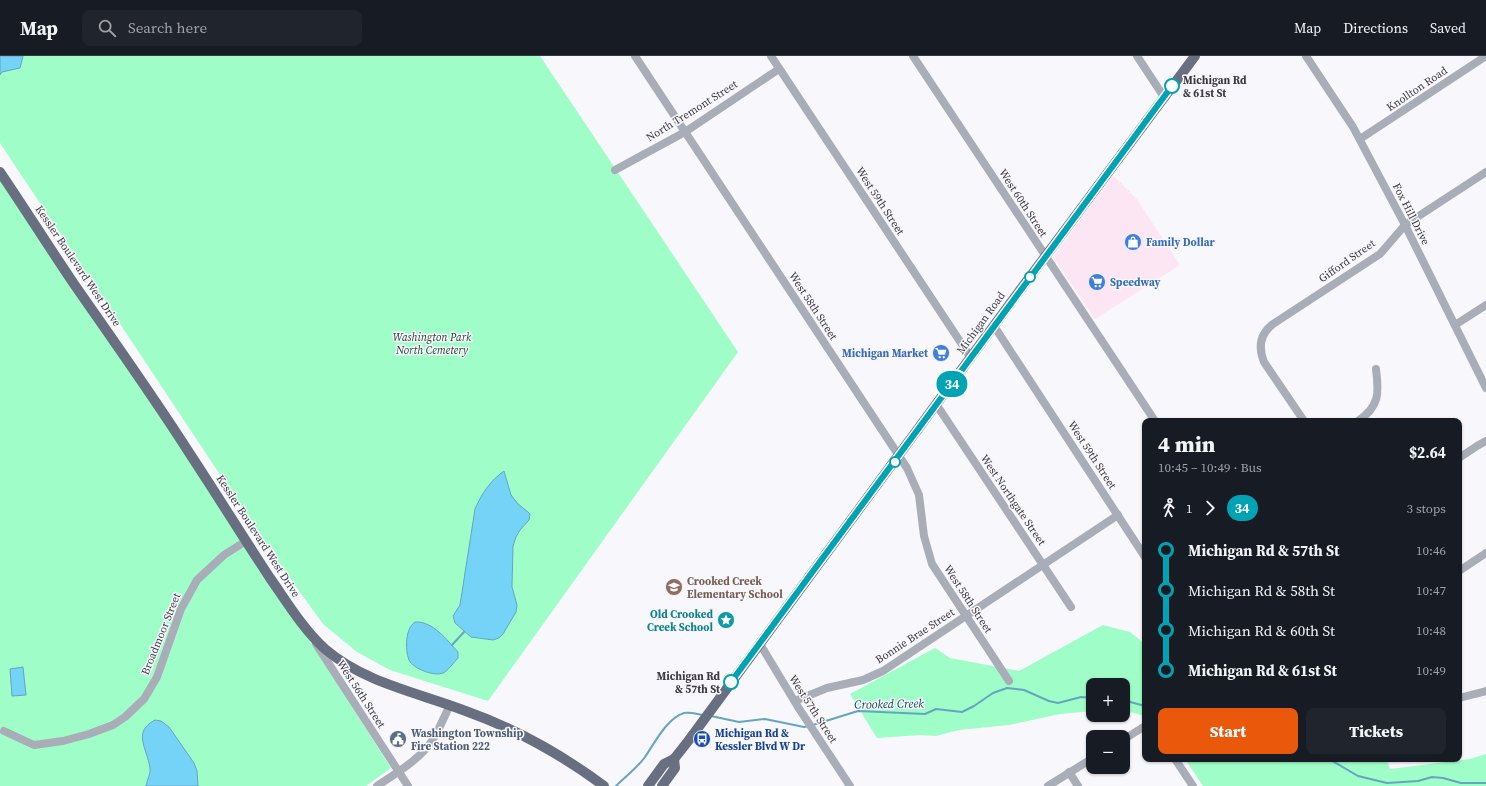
<!DOCTYPE html>
<meta charset="utf-8">
<style>
:root{--surface:#171b24;--page:#20242c;--text:#f1f3f6;--muted:#9ea1a6;--line:#363941;--accent:#ea580c}
body{margin:0;font-family:"Source Serif 4",serif;background:var(--page);color:var(--text);height:100vh;display:flex;flex-direction:column;font-size:15px;white-space:nowrap}
*{box-sizing:border-box;margin:0}
p{font-size:13px;color:var(--muted)}
.icon{flex:none;width:22px;height:22px;fill:none;stroke:currentColor;stroke-width:2;stroke-linecap:round;stroke-linejoin:round}
.map{position:relative;flex:1;overflow:hidden}
.sheet{position:absolute;left:1142px;top:362px;width:320px;height:344px;display:flex;flex-direction:column;background:var(--surface);border-radius:8px;box-shadow:0 1px 3px #0004}
.sheet>*{flex:none}
.badge{padding:0 8px;border-radius:13px;font-size:14px;line-height:26px}
.controls{position:absolute;left:1086px;top:622px;display:grid;gap:8px}
.controls a{display:grid;place-items:center;width:44px;height:44px;border-radius:8px;background:var(--surface);box-shadow:0 1px 3px #0004;font-size:20px}
.map>.badge{position:absolute;translate:-50% -50%;box-shadow:0 0 0 2px #fff}
.legs{display:flex;align-items:center;gap:6px;height:44px;padding:0 16px;font-size:13px}
.legs p{margin-inline-start:auto}
.headline{display:flex;align-items:center;justify-content:space-between;height:68px;padding:0 16px}
h1{font-size:22px;font-weight:800;line-height:30px}
.button{display:flex;gap:8px;margin-top:auto;padding:8px 16px}
.button a{flex:1;height:46px;border-radius:8px;background:var(--accent);color:#fff;font-size:16px;font-weight:800;line-height:46px;text-align:center}
.button a+a{background:var(--page);color:var(--text)}
ul{padding:0 16px;list-style:none}
li{display:flex;align-items:center;gap:14px;height:40px;font-size:15px}
li i{display:grid;place-items:center;width:6px;height:100%;margin:0 5px;background:currentColor}
li i::after{content:'';width:10px;height:10px;margin:-5px;border:3px solid;border-radius:50%;background:var(--surface)}
li p{margin-inline-start:auto}
li:first-child i{background:linear-gradient(#0000 50%,currentColor 0)}
li:last-child i{background:linear-gradient(currentColor 50%,#0000 0)}
header{display:flex;align-items:center;gap:24px;box-sizing:border-box;height:56px;padding:0 20px;background:var(--surface);border-bottom:1px solid var(--line)}
header strong{font-size:19px}
nav{display:flex;gap:22px;margin-inline-start:auto;font-size:14px}
.search{width:280px;height:36px;background:var(--page);display:flex;align-items:center;gap:10px;box-sizing:border-box;padding:0 14px;border-radius:8px;color:var(--muted);font-size:15px}
.map>svg:first-child{display:block}
.commercial{fill:#fde6f4}
.green{fill:#9ffdc7}
.water{fill:#75d3f8;stroke:#64a5c2}
.lines{fill:none;stroke-linecap:round;stroke-linejoin:round}
.stream{stroke:#64a5c2;stroke-width:2}
.minor{stroke:#a9adb7;stroke-width:8}
.major{stroke:#686f80;stroke-width:10}
.line-1-casing{stroke:#fff;stroke-width:9}
.line-1{stroke:#00a3b4;stroke-width:6}
.stop-1-dot{fill:#fff;stroke:#00a3b4;stroke-width:2}
.labels{text-anchor:middle;dominant-baseline:central;stroke-width:3;stroke-linejoin:round;paint-order:stroke}
.stop-label{font-size:11px;font-weight:bold;fill:#3d3a43;stroke:#f8f7fb;text-anchor:start}
.street-label{font-size:11px;fill:#3d3a43;stroke:#f8f7fb}
.shop-label{font-size:11px;font-weight:bold;fill:#366cbe;stroke:#f8f7fb;text-anchor:start}
.park-label{font-size:11px;font-style:italic;fill:#1a462f;stroke:#f8f7fb}
.education-label{font-size:11px;font-weight:bold;fill:#785e54;stroke:#f8f7fb;text-anchor:start}
.culture-label{font-size:11px;font-weight:bold;fill:#0d838f;stroke:#f8f7fb;text-anchor:end}
.service-label{font-size:11px;font-weight:bold;fill:#4e5e75;stroke:#f8f7fb;text-anchor:start}
.transit-label{font-size:11px;font-weight:bold;fill:#164399;stroke:#f8f7fb;text-anchor:start}
.water-label{font-size:12px;font-style:italic;fill:#11485b;stroke:#f8f7fb}
</style>
<header>
<strong>Map</strong>
<div class="search"><svg class="icon" aria-label="search" viewBox="0 0 24 24"><circle cx="10" cy="10" r="6"/><path d="M15 15l6 6"/></svg>Search here</div>
<nav><a>Map</a><a>Directions</a><a>Saved</a></nav>
</header>
<div class="map">
<svg width="1486" height="730" viewBox="0 0 1486 730">
<rect width="100%" height="100%" fill="#f8f7fb"/>
<polygon class="commercial" points="1113,119 1136,142 1180,209 1095,263 1053,201"/>
<g class="green">
<polygon points="0,0 540,0 738,296 488,645 390,614 357,596 323,568 276,503 0,87"/>
<polygon points="0,116 168,363 391,712 366,730 0,730"/>
<polygon points="1103,569 1130,576 1145,588 1145,660 1123,654 1123,629 1093,629 1093,655 1060,658 1009,669 959,674 936,680 921,679 877,682 850,638 935,592 950,602 1019,615"/>
<polygon points="1486,698 1486,730 1203,730 1185,703 1387,703 1390,713 1470,703"/>
</g>
<g class="water">
<polygon points="0,0 23,0 20,12 2,16 0,19"/>
<path d="M504 415 511 439 518 448 528 456 530 458 529 464 520 474 516 481 513 490 512 531 517 549 516 556 503 578 499 582 493 584 471 581 455 567 453 560 460 549 475 453C482 437 490 425 504 415Z"/>
<path d="M415 566C433 565 447 584 458 596V602C454 606 450 612 445 616 437 622 413 613 409 604 405 593 405 573 415 566Z"/>
<polygon points="23,611 26,639 12,640 10,613"/>
<path d="M155 664 161 665 169 671 194 707 197 715 198 730H146C147 724 151 717 150 712 147 692 132 676 155 664Z"/>
</g>
<g class="lines">
<g class="stream">
<polyline points="452,589 464,576"/>
<polyline points="1123,644 1145,650"/>
<polyline points="711,660 739,666 765,663 804,671 809,670"/>
<polyline points="813,669 858,655 925,658 936,653 962,656 974,650 993,637 1007,632 1024,634 1049,645 1058,647 1081,641 1093,642"/>
<polyline points="1329,703 1358,720 1387,727 1418,725 1432,721 1443,722 1461,727 1486,727"/>
<path d="M616 730C624 722 639 710 645 701 654 688 667 662 684 657 690 656 697 658 703 659"/>
</g>
<g class="minor">
<polyline points="635,0 907,412 919,439 924,480 932,508 1009,625"/>
<polyline points="771,0 971,302"/>
<polyline points="913,0 1155,365"/>
<polyline points="1137,0 1164,41"/>
<polyline points="1306,0 1353,71 1405,169 1486,332"/>
<polyline points="1360,83 1486,0"/>
<polyline points="615,114 685,76 779,13"/>
<polyline points="1455,269 1486,249"/>
<polyline points="994,270 1145,501"/>
<polyline points="936,348 1071,551"/>
<path d="M1304 365 1264 306C1258 291 1260 278 1273 268L1380 198 1405 169 1486 116"/>
<path d="M1358 365C1380 350 1379 337 1376 313"/>
<polyline points="1459,402 1477,390 1486,385"/>
<polyline points="1459,515 1486,497"/>
<polyline points="316,588 408,730"/>
<polyline points="760,588 798,651 850,730"/>
<polyline points="1459,642 1486,635"/>
<polyline points="795,645 827,632 863,624 883,615 1118,459"/>
<polyline points="4,675 34,689 63,685 89,678 113,669 125,661 144,643 157,621 181,553 197,524 224,499 246,485"/>
<polyline points="1123,684 1145,670"/>
<polyline points="1175,703 1193,730"/>
<polyline points="1069,716 1078,730"/>
<path d="M377 730C396 717 418 705 432 685 439 674 444 661 450 649"/>
<polyline points="1048,730 1093,702"/>
</g>
<g class="major">
<path d="M0 116C25 153 49 191 74 228 113 284 153 340 190 398 217 439 243 481 270 522 287 546 303 573 325 593 365 627 416 636 463 654 514 672 561 698 604 730"/>
<polyline points="648,730 664,708 674,703 689,684 1021,233 1195,0"/>
<polyline points="662,730 675,712 674,703"/>
</g>
</g>
<g class="lines">
<g class="line-1-casing">
<polyline id="line-1" points="731,626 1172,30"/>
</g>
<use href="#line-1" class="line-1"/>
</g>
<defs>
<g id="shop-disc" transform="scale(0.9)"><circle r="9.5" fill="#3f7fe0" stroke="#f8f7fb"/><path d="M-5-2.5h2.3a2.7 3.5 0 0 1 5.4 0H5L5.5 6h-11ZM-1.5-2.5h3a1.5 2.3 0 0 0-3 0Z" fill="#fff"/></g>
<g id="supermarket-disc" transform="scale(0.9)"><circle r="9.5" fill="#3f7fe0" stroke="#f8f7fb"/><path d="M-6-5.5h2.5l.6 2H6L4.5 2H-2.5L-4.4-4H-6ZM-1.5 3.2a1.3 1.3 0 1 0 .1 0ZM3 3.2a1.3 1.3 0 1 0 .1 0Z" fill="#fff"/></g>
<g id="school-disc" transform="scale(0.9)"><circle r="9.5" fill="#8d6e63" stroke="#f8f7fb"/><path d="M0-5L7-2L0 1L-7-2ZM-4 1L0 2.5L4 1V4Q0 6-4 4Z" fill="#fff"/></g>
<g id="sight-disc" transform="scale(0.9)"><circle r="9.5" fill="#0f9aa8" stroke="#f8f7fb"/><path d="M0-6L1.8-2.2L6-1.7L2.9 1.2L3.7 5.4L0 3.3L-3.7 5.4L-2.9 1.2L-6-1.7L-1.8-2.2Z" fill="#fff"/></g>
<g id="civic-disc" transform="scale(0.9)"><circle r="9.5" fill="#5c6f8a" stroke="#f8f7fb"/><path d="M-.6-6.5H3V-4.5H.6V-3L4-1V1h2V6H-6V1h2V-1L-.6-3ZM-1.2 2.5V6h2.4V2.5Z" fill="#fff"/></g>
<g id="bus-disc" transform="scale(0.9)"><circle r="9.5" fill="#1a4fb4" stroke="#f8f7fb"/><path d="M-5-6H5V4H4V6H2V4H-2V6H-4V4H-5ZM-3.5-4V0h7V-4ZM-3.5 1.2v1.5H-2V1.2ZM2 1.2v1.5H3.5V1.2Z" fill="#fff"/></g>
</defs>
<g fill-rule="evenodd">
<use href="#shop-disc" x="1133" y="186"/>
<use href="#supermarket-disc" x="1097" y="226"/>
<use href="#supermarket-disc" x="941" y="297"/>
<use href="#school-disc" x="674" y="531"/>
<use href="#sight-disc" x="726" y="564"/>
<use href="#civic-disc" x="398" y="683"/>
<use href="#bus-disc" x="702" y="683"/>
</g>
<g class="stop-1-dot">
<circle cx="1172" cy="30" r="7"/>
<circle cx="1030" cy="221" r="5"/>
<circle cx="895" cy="406" r="5"/>
<circle cx="731" cy="626" r="7"/>
</g>
<g class="labels">
<g class="stop-label">
<text x="1183" y="24">Michigan Rd<tspan x="1183" dy="13">&amp; 61st St</tspan></text>
<text x="720" y="620" text-anchor="end">Michigan Rd<tspan x="720" dy="13">&amp; 57th St</tspan></text>
</g>
<g class="street-label">
<text transform="translate(1417 33) rotate(-34)">Knollton Road</text>
<text transform="translate(692 55) rotate(-32)">North Tremont Street</text>
<text transform="translate(880 145) rotate(57)">West 59th Street</text>
<text transform="translate(1023 147) rotate(57)">West 60th Street</text>
<text transform="translate(1411 158) rotate(63)">Fox Hill Drive</text>
<text transform="translate(1347 205) rotate(-35)">Gifford Street</text>
<text transform="translate(78 210) rotate(56)">Kessler Boulevard West Drive</text>
<text transform="translate(813 250) rotate(57)">West 58th Street</text>
<text transform="translate(981 267) rotate(-54)">Michigan Road</text>
<text transform="translate(1092 399) rotate(57)">West 59th Street</text>
<text transform="translate(1013 444) rotate(56)">West Northgate Street</text>
<text transform="translate(258 480) rotate(57)">Kessler Boulevard West Drive</text>
<text transform="translate(968 543) rotate(57)">West 58th Street</text>
<text transform="translate(161 578) rotate(-68)">Broadmoor Street</text>
<text transform="translate(915 580) rotate(-33)">Bonnie Brae Street</text>
<text transform="translate(361 638) rotate(57)">West 56th Street</text>
<text transform="translate(813 653) rotate(57)">West 57th Street</text>
</g>
<g class="shop-label">
<text x="1146" y="186">Family Dollar</text>
<text x="1110" y="226">Speedway</text>
<text x="928" y="297" text-anchor="end">Michigan Market</text>
</g>
<g class="park-label">
<text x="432" y="281">Washington Park<tspan x="432" dy="13">North Cemetery</tspan></text>
</g>
<g class="education-label">
<text x="687" y="525">Crooked Creek<tspan x="687" dy="13">Elementary School</tspan></text>
</g>
<g class="culture-label">
<text x="713" y="558">Old Crooked<tspan x="713" dy="13">Creek School</tspan></text>
</g>
<g class="service-label">
<text x="411" y="677">Washington Township<tspan x="411" dy="13">Fire Station 222</tspan></text>
</g>
<g class="transit-label">
<text x="715" y="677">Michigan Rd &amp;<tspan x="715" dy="13">Kessler Blvd W Dr</tspan></text>
</g>
<g class="water-label">
<text transform="translate(889 648) rotate(-1)">Crooked Creek</text>
</g>
</g>
</svg>
<div class="controls">
<a>+</a>
<a>−</a>
</div>
<b class="badge" style="left:952px;top:328px;background:#00a3b4;color:#fff">34</b>
<section class="sheet">
<div class="headline"><div><h1>4 min</h1><p>10:45 – 10:49 · Bus</p></div><b>$2.64</b></div>
<div class="legs"><svg class="icon" aria-label="walk" viewBox="0 0 24 24"><circle cx="13" cy="4" r="2"/><path d="M13 8l-2 6 4 7M11 14l-3 7M7 12l3-4h3l4 4"/></svg>1<svg class="icon" aria-label="forward" viewBox="0 0 24 24"><path d="M9 5l7 7-7 7"/></svg><b class="badge" style="background:#00a3b4;color:#fff">34</b><p>3 stops</p></div>
<ul>
<li><i style="color:#00a3b4"></i><b>Michigan Rd &amp; 57th St</b><p>10:46</p></li>
<li><i style="color:#00a3b4"></i><span>Michigan Rd &amp; 58th St</span><p>10:47</p></li>
<li><i style="color:#00a3b4"></i><span>Michigan Rd &amp; 60th St</span><p>10:48</p></li>
<li><i style="color:#00a3b4"></i><b>Michigan Rd &amp; 61st St</b><p>10:49</p></li>
</ul>
<div class="button"><a>Start</a><a>Tickets</a></div>
</section>
</div>
